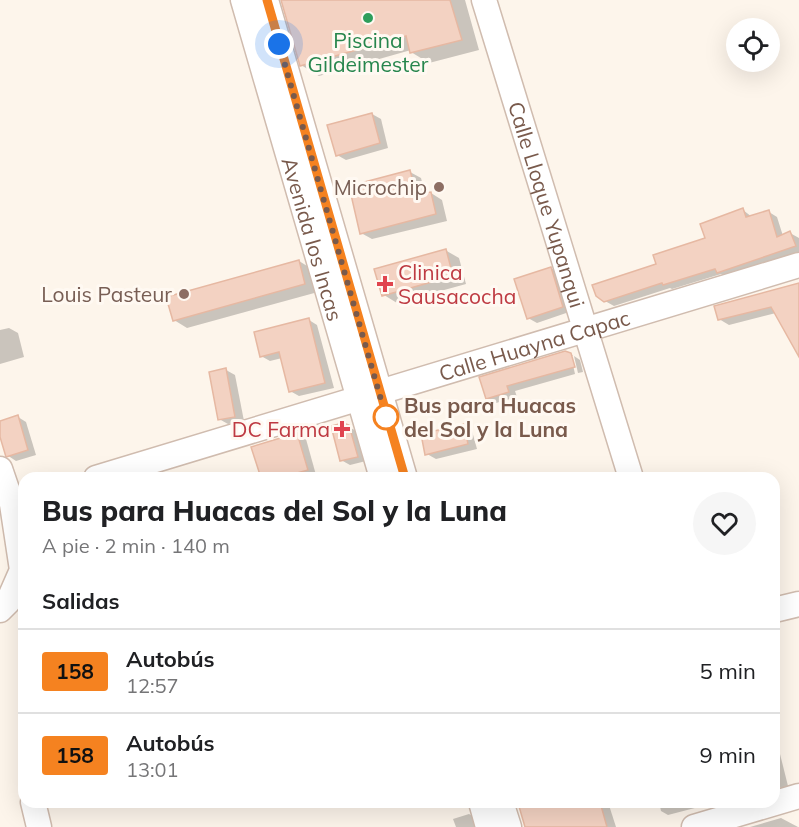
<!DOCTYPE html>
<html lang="es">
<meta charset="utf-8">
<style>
:root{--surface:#fff;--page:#f6f6f6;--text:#202124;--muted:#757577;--line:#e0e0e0}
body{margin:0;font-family:Mulish,sans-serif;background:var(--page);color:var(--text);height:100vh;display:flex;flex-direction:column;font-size:22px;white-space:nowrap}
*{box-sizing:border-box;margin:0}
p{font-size:20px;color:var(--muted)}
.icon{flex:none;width:33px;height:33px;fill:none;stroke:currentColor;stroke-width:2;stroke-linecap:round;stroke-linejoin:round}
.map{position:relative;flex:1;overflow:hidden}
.sheet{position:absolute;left:18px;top:472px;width:762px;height:336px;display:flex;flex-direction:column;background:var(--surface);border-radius:18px;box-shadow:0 6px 24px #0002}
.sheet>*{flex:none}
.badge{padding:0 12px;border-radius:4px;font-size:21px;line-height:39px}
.fabs{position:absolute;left:726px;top:18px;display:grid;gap:12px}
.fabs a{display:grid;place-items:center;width:54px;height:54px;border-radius:50%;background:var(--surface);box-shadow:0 6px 24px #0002;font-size:30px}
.you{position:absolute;width:30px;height:30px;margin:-15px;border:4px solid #fff;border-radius:50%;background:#1a73e8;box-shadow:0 0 0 9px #1a73e833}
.map>.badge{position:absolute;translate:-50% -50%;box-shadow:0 0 0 3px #fff}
h2{padding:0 24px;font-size:22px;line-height:54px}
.round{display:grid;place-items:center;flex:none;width:63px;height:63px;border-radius:32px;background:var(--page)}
.head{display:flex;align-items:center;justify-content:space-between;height:102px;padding:0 24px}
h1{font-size:28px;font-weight:800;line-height:45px}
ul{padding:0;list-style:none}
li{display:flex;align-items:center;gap:18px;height:84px;padding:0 24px;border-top:2px solid var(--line)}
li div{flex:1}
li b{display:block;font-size:22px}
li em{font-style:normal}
li .badge{min-width:66px;font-weight:700;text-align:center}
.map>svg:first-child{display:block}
.shadow{fill:#0003}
.building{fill:#f3d2c2;stroke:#e6b8a2;stroke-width:1.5}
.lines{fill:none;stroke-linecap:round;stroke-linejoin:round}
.minor-casing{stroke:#d0bcaf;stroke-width:27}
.minor{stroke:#fff;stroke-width:24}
.line-casing{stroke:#fff;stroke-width:14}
.line{stroke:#f58220;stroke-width:9}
.walk{stroke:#795a4c;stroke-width:6;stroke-dasharray:0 10.8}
.leisure-dot{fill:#2e9e5b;stroke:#fff9f2;stroke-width:2}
.education-dot{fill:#8d6e63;stroke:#fff9f2;stroke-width:2}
.health-dot{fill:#e0444e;stroke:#fff9f2;stroke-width:2}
.stop-dot{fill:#fff;stroke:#f58220;stroke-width:3}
.labels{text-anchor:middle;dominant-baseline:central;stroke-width:6;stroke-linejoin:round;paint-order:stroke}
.leisure-label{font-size:21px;fill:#27864d;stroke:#fff9f2}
.education-label{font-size:21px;fill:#785e54;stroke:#fff9f2;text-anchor:end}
.street-label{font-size:21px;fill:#795a4c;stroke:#fff9f2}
.health-label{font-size:21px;fill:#be3a42;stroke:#fff9f2;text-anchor:start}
.stop-label{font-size:21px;font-weight:bold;fill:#795a4c;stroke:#fff9f2;text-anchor:start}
</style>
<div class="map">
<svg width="799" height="827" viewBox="0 0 799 827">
<rect width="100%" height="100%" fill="#fdf5eb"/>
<g class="shadow">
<polygon points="282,0 465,0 479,50 429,63 411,52 411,50 319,76 301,65"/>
<polygon points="372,114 381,119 388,148 346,160 337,155"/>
<polygon points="410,172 421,178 425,194 431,193 442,200 447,221 372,239 361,233"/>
<polygon points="743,210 752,217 769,212 777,217 783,236 790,233 799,238 799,252 727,277 721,274 672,289 670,288 614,306 605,301 658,265 707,239"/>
<polygon points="445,250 459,258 466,284 397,303 384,295"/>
<polygon points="299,261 312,269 318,292 187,328 174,320"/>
<polygon points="551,268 560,274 572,311 537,323 528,318"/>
<polygon points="799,283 799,353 776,313 729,325 719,319"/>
<polygon points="309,320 317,325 334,388 299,396 290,391 282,358 270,361 261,356"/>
<polygon points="9,328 18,333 24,357 0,364 0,330"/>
<polygon points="571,354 573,356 571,356 575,374 515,391 517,397 496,403 487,398 481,378"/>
<polygon points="574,356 580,360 583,372 578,373"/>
<polygon points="226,370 235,375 244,421 228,424 219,419"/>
<polygon points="18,417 26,422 36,455 16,461 7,455 0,432 0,422"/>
<polygon points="464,426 472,431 477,449 436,459 427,454"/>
<polygon points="349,427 358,432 366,461 350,465 341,460"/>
<polygon points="297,434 306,439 316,475 303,478 262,478 253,448"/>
<polygon points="774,730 788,786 774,789"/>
<polygon points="519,802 608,802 616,827 526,827"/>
<polygon points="659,802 714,802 714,803 668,815 661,811"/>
<polygon points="469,814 478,819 481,827 456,827 453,819"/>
<polygon points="781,818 798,827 750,827"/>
</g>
<g class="building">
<polygon points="281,0 450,0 462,40 410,53 406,36 300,66"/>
<polygon points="372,113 380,143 336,156 327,125"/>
<polygon points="410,170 416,194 431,192 436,214 360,234 349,186"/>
<polygon points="743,208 746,217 769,210 777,237 790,231 796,246 717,273 715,269 663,285 662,283 604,302 596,296 592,285 656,264 653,255 705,238 700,224"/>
<polygon points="446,249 453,276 382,296 374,269"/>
<polygon points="299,260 305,284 173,321 166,297"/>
<polygon points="551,267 563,307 527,319 514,279"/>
<polygon points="799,283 799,357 771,307 718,320 714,306"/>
<polygon points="309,318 325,383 289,392 279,352 260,357 254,332"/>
<polygon points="565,351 571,353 575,367 507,386 509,392 486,399 479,377"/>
<polygon points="226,368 235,417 218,420 209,372"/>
<polygon points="18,415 28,450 6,457 0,437 0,421"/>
<polygon points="343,423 349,425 358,457 340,461 331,426"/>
<polygon points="464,424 468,444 425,455 421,434"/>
<polygon points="297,433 308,470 279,478 261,478 251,447"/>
<polygon points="569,802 600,802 607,827 525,827 518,803"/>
</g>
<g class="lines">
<g class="minor-casing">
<g id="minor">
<path id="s1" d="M243 0 382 478"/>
<polyline points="266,0 405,478"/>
<path id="s2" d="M484 0 631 478"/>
<polyline points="0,469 12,504 22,570 8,602 0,610"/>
<path id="s3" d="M96 478 799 265"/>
<polyline points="774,610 799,604"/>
<polyline points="33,802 39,827"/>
<polyline points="481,802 488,827"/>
<polyline points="501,802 509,827"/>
<polyline points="694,827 799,796"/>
</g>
</g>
<use href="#minor" class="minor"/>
</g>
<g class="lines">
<g class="line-casing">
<polyline id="line" points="267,0 405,478"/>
</g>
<use href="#line" class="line"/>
<polyline class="walk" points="279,44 386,417"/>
</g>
<circle class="leisure-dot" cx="368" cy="18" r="6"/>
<g class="education-dot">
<circle cx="439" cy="187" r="6"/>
<circle cx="184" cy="294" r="6"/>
</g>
<g class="health-dot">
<path d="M382 275h6v6h6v6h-6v6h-6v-6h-6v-6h6z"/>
<path d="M339 420h6v6h6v6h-6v6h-6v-6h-6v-6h6z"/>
</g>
<circle class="stop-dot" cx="386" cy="417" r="12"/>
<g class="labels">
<g class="leisure-label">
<text x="368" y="40">Piscina<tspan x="368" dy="24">Gildeimester</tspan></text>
</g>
<g class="education-label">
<text x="427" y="187">Microchip</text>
<text x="172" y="294">Louis Pasteur</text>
</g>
<g class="street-label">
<text stroke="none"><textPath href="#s2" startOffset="214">Calle Lloque Yupanqui</textPath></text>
<text stroke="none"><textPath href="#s1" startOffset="249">Avenida los Incas</textPath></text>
<text stroke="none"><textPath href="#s3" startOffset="458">Calle Huayna Capac</textPath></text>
</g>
<g class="health-label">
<text x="398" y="272">Clinica<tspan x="398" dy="24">Sausacocha</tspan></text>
<text x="330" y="429" text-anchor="end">DC Farma</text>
</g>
<g class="stop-label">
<text x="404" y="405">Bus para Huacas<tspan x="404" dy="24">del Sol y la Luna</tspan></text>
</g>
</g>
</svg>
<div class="fabs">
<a><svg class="icon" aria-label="locate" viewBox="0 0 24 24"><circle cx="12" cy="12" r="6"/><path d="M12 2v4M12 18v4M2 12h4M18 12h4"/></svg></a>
</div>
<div class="you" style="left:279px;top:44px"></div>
<section class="sheet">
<div class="head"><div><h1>Bus para Huacas del Sol y la Luna</h1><p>A pie · 2 min · 140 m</p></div><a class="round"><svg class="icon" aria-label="heart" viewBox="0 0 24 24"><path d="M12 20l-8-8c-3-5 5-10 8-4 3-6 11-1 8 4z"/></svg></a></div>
<h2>Salidas</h2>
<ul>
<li><span class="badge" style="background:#f58220;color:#111">158</span><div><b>Autobús</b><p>12:57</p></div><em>5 min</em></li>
<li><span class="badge" style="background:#f58220;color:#111">158</span><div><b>Autobús</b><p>13:01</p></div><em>9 min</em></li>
</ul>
</section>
</div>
